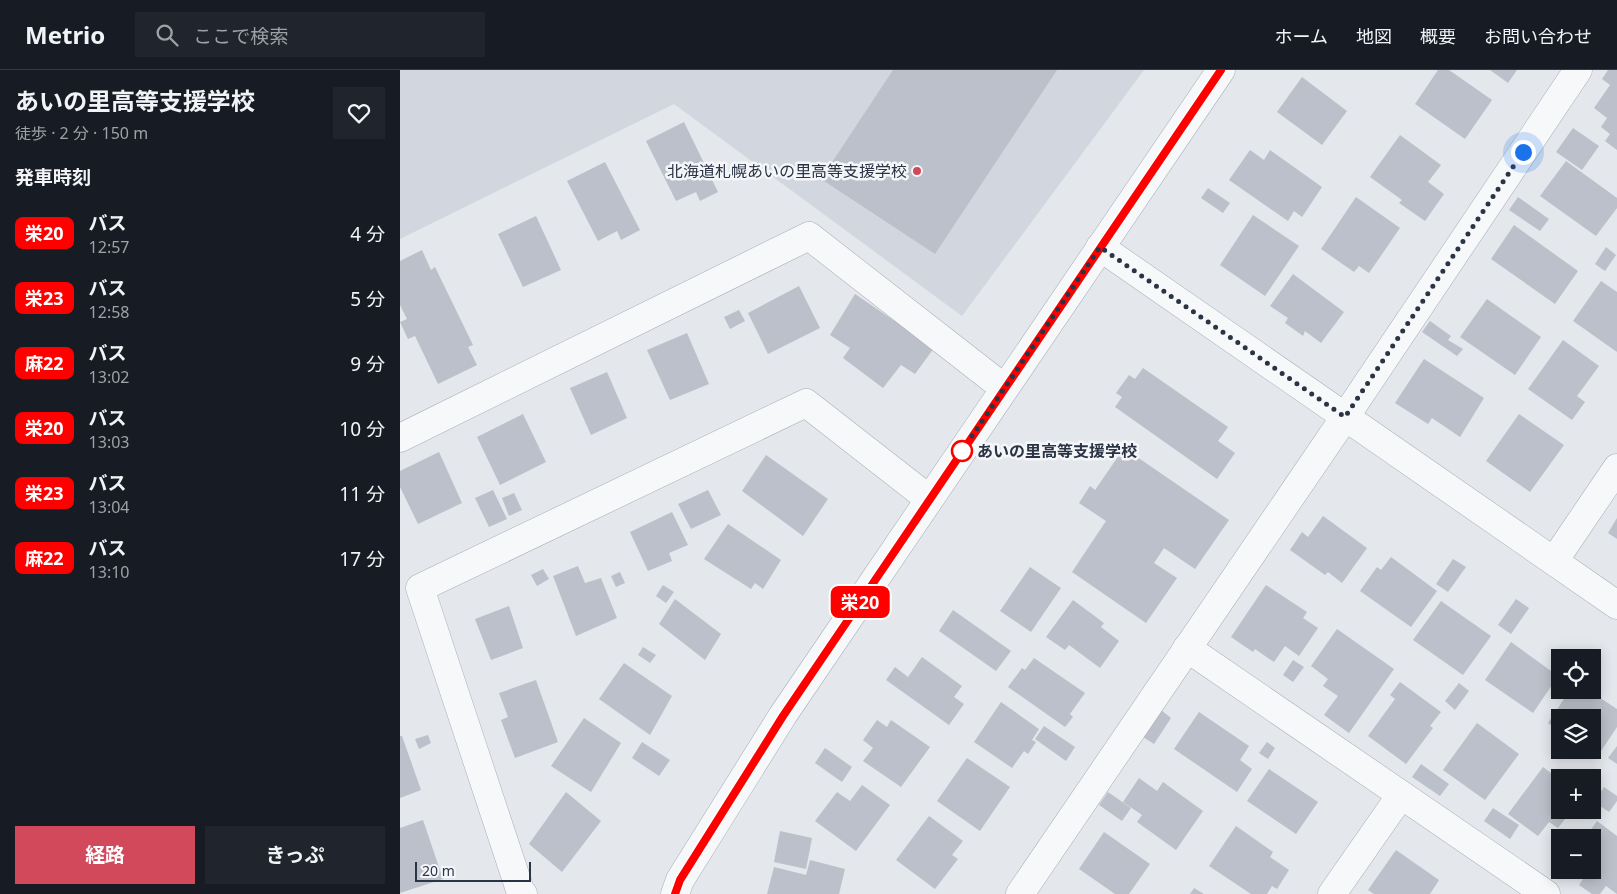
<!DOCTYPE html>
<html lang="ja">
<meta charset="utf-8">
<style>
:root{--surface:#171b24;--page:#20242c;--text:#f1f3f6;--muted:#9ea1a6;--line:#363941;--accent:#d1495b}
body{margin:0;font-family:"Noto Sans","Noto Sans JP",sans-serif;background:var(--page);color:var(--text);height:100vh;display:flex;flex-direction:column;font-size:19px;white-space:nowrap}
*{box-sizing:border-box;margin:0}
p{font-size:16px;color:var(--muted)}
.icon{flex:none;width:28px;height:28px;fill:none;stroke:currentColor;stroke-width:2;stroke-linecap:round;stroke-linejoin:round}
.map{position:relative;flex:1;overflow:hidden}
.side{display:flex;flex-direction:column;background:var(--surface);width:400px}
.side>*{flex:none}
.badge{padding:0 10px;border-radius:8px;font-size:18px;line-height:32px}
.tools{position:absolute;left:1151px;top:579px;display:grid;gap:10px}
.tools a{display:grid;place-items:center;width:50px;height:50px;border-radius:0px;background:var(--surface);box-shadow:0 2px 12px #0003;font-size:25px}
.scale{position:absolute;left:15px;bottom:12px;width:116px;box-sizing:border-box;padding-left:5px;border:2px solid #2b3445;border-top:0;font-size:14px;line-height:18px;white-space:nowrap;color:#2b3445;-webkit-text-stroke:4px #f4f6f9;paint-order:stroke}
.you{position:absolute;width:25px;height:25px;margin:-12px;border:4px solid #fff;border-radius:50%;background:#1a73e8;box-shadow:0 0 0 8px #1a73e833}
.map>.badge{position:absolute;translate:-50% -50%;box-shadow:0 0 0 2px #fff}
h2{padding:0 15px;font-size:19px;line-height:45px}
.round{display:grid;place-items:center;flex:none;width:52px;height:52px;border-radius:0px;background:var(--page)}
.summary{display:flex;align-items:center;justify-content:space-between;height:85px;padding:0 15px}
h1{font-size:24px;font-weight:700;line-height:38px}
.primary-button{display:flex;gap:10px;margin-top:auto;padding:10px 15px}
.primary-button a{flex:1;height:58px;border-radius:0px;background:var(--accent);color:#fff;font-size:20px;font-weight:700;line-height:58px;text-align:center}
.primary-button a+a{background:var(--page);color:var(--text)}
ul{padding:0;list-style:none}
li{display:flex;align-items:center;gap:15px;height:65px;padding:0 15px}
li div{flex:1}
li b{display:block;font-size:19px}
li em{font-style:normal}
li .badge{min-width:55px;font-weight:700;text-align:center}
header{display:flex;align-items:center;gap:30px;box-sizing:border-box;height:70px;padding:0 25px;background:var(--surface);border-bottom:1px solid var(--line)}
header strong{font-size:24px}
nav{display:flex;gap:28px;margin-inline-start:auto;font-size:18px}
.search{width:350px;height:45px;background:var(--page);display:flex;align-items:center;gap:12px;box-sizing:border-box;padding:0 18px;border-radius:0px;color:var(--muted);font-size:19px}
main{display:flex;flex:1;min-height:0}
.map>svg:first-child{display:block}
.built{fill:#d2d6de}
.building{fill:#bbc0ca}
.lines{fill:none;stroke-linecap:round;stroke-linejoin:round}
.minor-casing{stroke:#a9aeb7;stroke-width:29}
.minor{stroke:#f7f8fa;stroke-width:28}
.line-casing{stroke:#fff;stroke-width:11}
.line{stroke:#f00;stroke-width:8}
.walk{stroke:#2b3445;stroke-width:5;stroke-dasharray:0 9}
.poi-dot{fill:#d1495b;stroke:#f4f6f9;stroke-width:2}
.stop-dot{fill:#fff;stroke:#f00;stroke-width:2.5}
.labels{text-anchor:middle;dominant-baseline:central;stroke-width:5;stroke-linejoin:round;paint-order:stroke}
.poi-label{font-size:16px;fill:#2b3445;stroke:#f4f6f9;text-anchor:end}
.stop-label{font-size:16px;font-weight:bold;fill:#2b3445;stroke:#f4f6f9;text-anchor:start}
</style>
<header>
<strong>Metrio</strong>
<div class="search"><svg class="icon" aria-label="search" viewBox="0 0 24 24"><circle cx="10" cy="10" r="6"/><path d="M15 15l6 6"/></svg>ここで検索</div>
<nav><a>ホーム</a><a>地図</a><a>概要</a><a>お問い合わせ</a></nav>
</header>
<main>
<section class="side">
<div class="summary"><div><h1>あいの里高等支援学校</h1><p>徒歩 · 2 分 · 150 m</p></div><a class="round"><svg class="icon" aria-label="heart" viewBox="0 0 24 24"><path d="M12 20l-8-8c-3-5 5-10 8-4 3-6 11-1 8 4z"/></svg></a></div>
<h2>発車時刻</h2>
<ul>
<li><span class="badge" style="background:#f00;color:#fff">栄20</span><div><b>バス</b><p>12:57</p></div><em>4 分</em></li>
<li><span class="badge" style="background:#f00;color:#fff">栄23</span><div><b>バス</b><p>12:58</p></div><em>5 分</em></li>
<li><span class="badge" style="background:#f00;color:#fff">麻22</span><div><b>バス</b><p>13:02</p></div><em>9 分</em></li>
<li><span class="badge" style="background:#f00;color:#fff">栄20</span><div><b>バス</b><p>13:03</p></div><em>10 分</em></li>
<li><span class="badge" style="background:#f00;color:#fff">栄23</span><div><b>バス</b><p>13:04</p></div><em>11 分</em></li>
<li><span class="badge" style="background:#f00;color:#fff">麻22</span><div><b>バス</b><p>13:10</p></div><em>17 分</em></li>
</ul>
<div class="primary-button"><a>経路</a><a>きっぷ</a></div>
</section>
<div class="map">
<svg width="1217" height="824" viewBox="0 0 1217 824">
<rect width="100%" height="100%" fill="#e4e7ec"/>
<polygon class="built" points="0,0 744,0 562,246 274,34 0,169"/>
<g class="building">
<polygon points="493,0 657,0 535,184 421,109"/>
<polygon points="1038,0 1049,0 1092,30 1065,69 1015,34"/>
<polygon points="1090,0 1117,0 1108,13"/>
<polygon points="1208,0 1217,0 1217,80 1205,71 1210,64 1201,57 1207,48 1194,38 1210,15 1202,9"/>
<polygon points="902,7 947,41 922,75 877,42"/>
<polygon points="284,52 318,122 300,131 296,122 276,131 246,71"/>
<polygon points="1173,58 1199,76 1182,100 1156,82"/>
<polygon points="1000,65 1041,95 1028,112 1044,124 1025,151 999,133 1002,130 970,107"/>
<polygon points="850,80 864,90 870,80 922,117 902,147 894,141 888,151 829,110"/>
<polygon points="1166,91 1217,128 1217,138 1196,166 1140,126"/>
<polygon points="205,92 240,160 221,170 217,161 198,171 167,111"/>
<polygon points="808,118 830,133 823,143 801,128"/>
<polygon points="956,127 1000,158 969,203 959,196 954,202 921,179"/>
<polygon points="1118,127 1149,149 1140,161 1109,140"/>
<polygon points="853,145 899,176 865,226 820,195"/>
<polygon points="136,146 161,200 123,217 98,164"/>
<polygon points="1114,155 1178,201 1155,234 1091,189"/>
<polygon points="1206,177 1216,185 1205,201 1195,194"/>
<polygon points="22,180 31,200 35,197 73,275 68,277 77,295 38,314 15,266 8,269 0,252 7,249 0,235 0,191"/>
<polygon points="893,204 944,242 921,273 905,261 903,266 885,253 888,248 870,236"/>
<polygon points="1201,211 1217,222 1217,282 1173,251"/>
<polygon points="399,216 420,258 368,284 348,243"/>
<polygon points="455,224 534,278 515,304 501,295 483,318 443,288 450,278 430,265"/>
<polygon points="1087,229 1141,267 1115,305 1060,267"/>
<polygon points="339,240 345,251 330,259 324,247"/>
<polygon points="1030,251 1051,266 1048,270 1063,279 1057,286 1022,262"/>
<polygon points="287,263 309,314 270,330 247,280"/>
<polygon points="1163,270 1199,296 1177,326 1185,332 1172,350 1128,319"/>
<polygon points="1024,289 1084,328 1060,367 1032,348 1028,354 995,333"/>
<polygon points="743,298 828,357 818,371 835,383 817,409 715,337 722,327 716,323 729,305 735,309"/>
<polygon points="207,302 227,348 191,365 170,318"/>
<polygon points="123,344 146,392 100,415 77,367"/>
<polygon points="1119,344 1164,375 1130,422 1086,391"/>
<polygon points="724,378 829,450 795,499 764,478 754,493 777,508 746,553 672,502 706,451 679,433 690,416 695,420"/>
<polygon points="39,382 62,433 18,454 0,417 0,401"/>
<polygon points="366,385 428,429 403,466 342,421"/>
<polygon points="93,420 107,449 89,457 75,428"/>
<polygon points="308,420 321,445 291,459 278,434"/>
<polygon points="114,423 122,440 109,446 102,428"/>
<polygon points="272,442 288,475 269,483 272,491 248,501 230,462"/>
<polygon points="923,446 967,478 942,513 928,502 925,505 890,480 902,462 908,467"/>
<polygon points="1217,448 1217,469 1208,463"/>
<polygon points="328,454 381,490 363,519 355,513 351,519 304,489"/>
<polygon points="991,487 1037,521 1011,557 960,521 977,497 981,500"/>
<polygon points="1053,489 1066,497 1048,522 1036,514"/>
<polygon points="178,496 185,513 201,508 217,548 176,566 153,506"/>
<polygon points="630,497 661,518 631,562 600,541"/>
<polygon points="143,499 149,509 137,516 131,505"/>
<polygon points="220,502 225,513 216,517 211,506"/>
<polygon points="263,515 274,522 266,533 256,526"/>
<polygon points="866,515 907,542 903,548 918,558 899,586 885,576 874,592 855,579 853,582 831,567"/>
<polygon points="275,529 321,564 305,590 259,554"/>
<polygon points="1116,529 1129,538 1111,564 1098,555"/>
<polygon points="673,530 704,553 701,557 719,571 700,598 669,575 665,580 646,567"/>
<polygon points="1041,531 1091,566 1063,605 1013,570"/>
<polygon points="109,536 123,578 91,590 75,549"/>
<polygon points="553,540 611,581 596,601 539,561"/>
<polygon points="937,559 994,599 949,663 924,645 938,626 923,616 928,609 911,596"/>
<polygon points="1111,572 1158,606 1133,643 1085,610"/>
<polygon points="243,577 256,585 250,593 238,585"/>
<polygon points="522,587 562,616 554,627 564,634 549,655 486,610 495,597 508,607"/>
<polygon points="634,588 685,623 670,644 673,647 665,657 608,617 622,598 625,600"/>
<polygon points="893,590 904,597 893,612 883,605"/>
<polygon points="224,593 272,626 250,665 199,629"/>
<polygon points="136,610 158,672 115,688 101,650 108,647 99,623"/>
<polygon points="1000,612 1041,642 1030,656 1033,658 1006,694 968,666 995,629 990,625"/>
<polygon points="1059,613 1069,621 1055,640 1045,631"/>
<polygon points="1170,620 1188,620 1217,639 1217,657 1197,687 1188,680 1192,680 1192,648 1160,648 1160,661 1148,653"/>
<polygon points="601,632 639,659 632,670 636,672 628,684 624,681 612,698 574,672"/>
<polygon points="761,640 771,648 754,674 743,667"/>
<polygon points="799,642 849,676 840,690 852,699 837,722 774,679"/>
<polygon points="184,648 221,673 191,722 151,696"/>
<polygon points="477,650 487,657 491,650 530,677 501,717 463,691 473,678 463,670"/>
<polygon points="1077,653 1119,684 1085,730 1043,700"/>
<polygon points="644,656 675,677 666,691 635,669"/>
<polygon points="28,665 31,673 19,679 15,669"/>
<polygon points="0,666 2,666 21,720 0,728"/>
<polygon points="242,672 270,690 259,706 232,688"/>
<polygon points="867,672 875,678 868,689 859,683"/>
<polygon points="1217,676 1217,694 1208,688"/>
<polygon points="425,678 452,697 442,712 415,693"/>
<polygon points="567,688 610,717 580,761 537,731"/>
<polygon points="1021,694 1049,714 1040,726 1012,707"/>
<polygon points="1143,697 1155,706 1159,700 1169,708 1160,708 1160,740 1172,740 1158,758 1149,752 1138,766 1108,744"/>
<polygon points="869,699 918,732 896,764 847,731"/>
<polygon points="739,708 757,721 763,712 803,741 776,780 737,752 742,745 723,732"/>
<polygon points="462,715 490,735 456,781 415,751 437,722 450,731"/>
<polygon points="1204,717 1217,726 1217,731 1209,742 1194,732"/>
<polygon points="166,722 201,751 162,802 129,774"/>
<polygon points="708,722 731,738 722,751 699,735"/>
<polygon points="1093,738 1119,755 1110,769 1084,751"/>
<polygon points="529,746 563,771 552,785 558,789 535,819 496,790"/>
<polygon points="23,750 43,809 0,823 0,758"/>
<polygon points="1197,751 1217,766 1217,824 1206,816 1200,824 1192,824 1179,815 1187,803 1182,800 1192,800 1192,768 1185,768"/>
<polygon points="836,756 873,782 870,787 889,800 877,819 872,816 867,824 851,824 809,796"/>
<polygon points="380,761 412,768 406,799 374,792"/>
<polygon points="704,762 750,794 729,824 715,824 679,799"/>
<polygon points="996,780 1039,810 1030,824 974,824 968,820"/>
<polygon points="410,790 445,799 439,824 367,824 374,797 406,805"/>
<polygon points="794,818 804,824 790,824"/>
</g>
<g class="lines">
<g class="minor-casing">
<g id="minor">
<polyline points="700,177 1217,535"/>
<polyline points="0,368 409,166 604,318"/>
<polyline points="1154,491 1217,398"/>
<polyline points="787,578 1146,824"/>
<polyline points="123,824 121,823 20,518 406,333 529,429"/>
<polyline points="275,824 280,810 383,645 821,0"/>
<polyline points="620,824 945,347 1178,0"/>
<polyline points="932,824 1001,725"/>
</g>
</g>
<use href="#minor" class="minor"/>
</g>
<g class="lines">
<g class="line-casing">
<polyline id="line" points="275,824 280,810 383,646 821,0"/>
</g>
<use href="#line" class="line"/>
<polyline class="walk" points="562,381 700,177 945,347 1123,82"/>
</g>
<circle class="poi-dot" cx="517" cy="101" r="5"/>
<circle class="stop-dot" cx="562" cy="381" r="10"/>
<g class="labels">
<g class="poi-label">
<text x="507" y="101">北海道札幌あいの里高等支援学校</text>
</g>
<g class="stop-label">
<text x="577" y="381">あいの里高等支援学校</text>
</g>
</g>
</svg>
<div class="tools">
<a><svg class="icon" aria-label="locate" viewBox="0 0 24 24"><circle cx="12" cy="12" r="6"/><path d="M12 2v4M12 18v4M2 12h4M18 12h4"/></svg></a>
<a><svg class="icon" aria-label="layers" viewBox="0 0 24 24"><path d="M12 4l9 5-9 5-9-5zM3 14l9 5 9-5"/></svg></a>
<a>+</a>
<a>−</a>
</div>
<div class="scale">20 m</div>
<div class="you" style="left:1123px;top:82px"></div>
<b class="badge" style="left:460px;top:532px;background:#f00;color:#fff">栄20</b>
</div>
</main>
